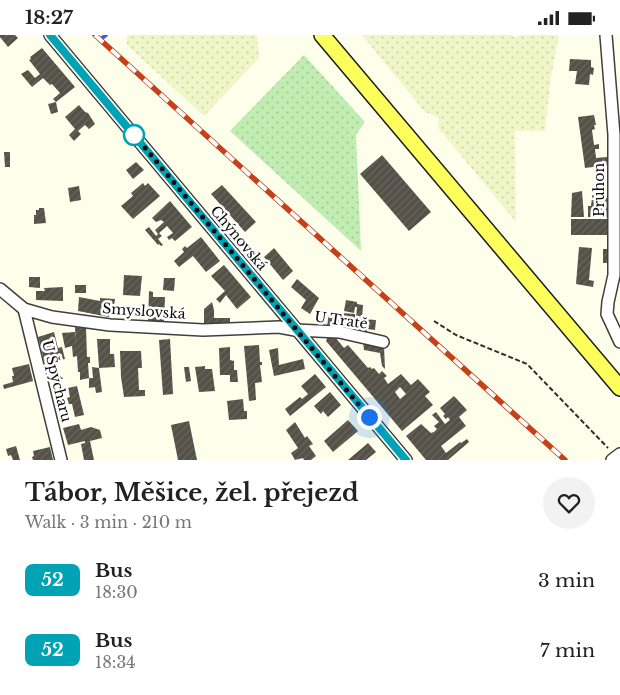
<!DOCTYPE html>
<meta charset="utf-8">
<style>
:root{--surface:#fff;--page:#f2f2f2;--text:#222;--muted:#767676}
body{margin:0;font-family:"Libre Baskerville",serif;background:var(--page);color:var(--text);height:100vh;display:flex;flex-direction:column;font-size:19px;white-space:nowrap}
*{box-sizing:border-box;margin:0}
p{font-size:16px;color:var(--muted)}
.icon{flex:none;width:28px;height:28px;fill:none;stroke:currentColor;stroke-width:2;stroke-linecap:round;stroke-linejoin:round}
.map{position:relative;height:425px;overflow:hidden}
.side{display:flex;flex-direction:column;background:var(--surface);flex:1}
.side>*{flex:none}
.badge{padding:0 10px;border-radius:8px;font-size:18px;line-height:32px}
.you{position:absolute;width:25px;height:25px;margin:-12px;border:4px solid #fff;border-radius:50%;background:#1a73e8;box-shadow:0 0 0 8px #1a73e833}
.map>.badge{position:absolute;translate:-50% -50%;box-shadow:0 0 0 2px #fff}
.round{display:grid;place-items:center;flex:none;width:52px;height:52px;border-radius:26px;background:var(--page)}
.overview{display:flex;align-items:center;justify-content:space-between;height:85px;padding:0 25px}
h1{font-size:24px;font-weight:800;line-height:38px}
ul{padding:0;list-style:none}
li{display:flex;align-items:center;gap:15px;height:70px;padding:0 25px}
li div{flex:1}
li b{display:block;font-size:19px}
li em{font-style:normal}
li .badge{min-width:55px;font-weight:700;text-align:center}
.status{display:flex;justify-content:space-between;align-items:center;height:35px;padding:0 25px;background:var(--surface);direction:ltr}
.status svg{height:14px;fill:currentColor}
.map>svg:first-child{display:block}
.farmland{fill:url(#farmland-dots)}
.garden{fill:url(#garden-dots)}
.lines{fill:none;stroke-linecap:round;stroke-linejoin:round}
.stream{stroke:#2e67d6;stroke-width:4}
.building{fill:url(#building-hatch);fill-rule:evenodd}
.minor-casing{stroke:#3f3f3f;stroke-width:14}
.major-casing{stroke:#1d1d1d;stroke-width:18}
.path{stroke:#2e2e2e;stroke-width:2;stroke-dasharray:5 2.5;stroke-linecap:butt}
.minor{stroke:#fff;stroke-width:11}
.major{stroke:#fcff5b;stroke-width:15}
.rail-casing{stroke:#c5401b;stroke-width:5.5}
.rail{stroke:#fff;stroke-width:4;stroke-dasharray:11;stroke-linecap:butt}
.line-casing{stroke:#fff;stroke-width:11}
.line{stroke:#00a3b4;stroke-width:8}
.walk{stroke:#0c0c0c;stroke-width:5;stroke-dasharray:0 9}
.stop-dot{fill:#fff;stroke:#00a3b4;stroke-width:2.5}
.labels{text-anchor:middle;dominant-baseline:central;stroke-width:5;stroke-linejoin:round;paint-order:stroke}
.street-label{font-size:14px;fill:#0c0c0c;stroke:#fff}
</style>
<div class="status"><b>18:27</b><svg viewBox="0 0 49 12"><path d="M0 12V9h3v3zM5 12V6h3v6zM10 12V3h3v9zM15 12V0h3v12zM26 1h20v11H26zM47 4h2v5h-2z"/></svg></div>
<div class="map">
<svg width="620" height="425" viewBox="0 0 620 425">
<defs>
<pattern id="farmland-dots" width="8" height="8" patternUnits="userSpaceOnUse" patternTransform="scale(1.25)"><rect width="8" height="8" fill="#eff7c9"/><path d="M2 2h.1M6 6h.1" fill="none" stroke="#ccd3ab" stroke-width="1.8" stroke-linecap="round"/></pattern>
<pattern id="garden-dots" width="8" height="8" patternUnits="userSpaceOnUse" patternTransform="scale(1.25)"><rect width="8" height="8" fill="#c1ecb2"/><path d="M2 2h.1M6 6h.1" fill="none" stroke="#a5c998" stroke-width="1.8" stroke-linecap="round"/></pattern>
<pattern id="building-hatch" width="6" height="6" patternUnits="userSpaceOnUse" patternTransform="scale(1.25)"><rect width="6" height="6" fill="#555148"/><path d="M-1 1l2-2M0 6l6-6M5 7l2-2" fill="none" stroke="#68655e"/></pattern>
</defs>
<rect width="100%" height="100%" fill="#feffeb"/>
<g class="farmland">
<polygon points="127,0 257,0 259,23 204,81 127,10"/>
<polygon points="362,0 513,0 513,2 523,0 559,0 551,41 545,96 515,96 516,187 439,94 438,82 425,77"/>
</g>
<polygon class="garden" points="304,20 365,87 356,100 361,216 230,96"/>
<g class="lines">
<polyline class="stream" points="101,4 106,0"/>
</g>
<g class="building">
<polygon points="0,0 15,0 18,3 8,12 0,2"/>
<polygon points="42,13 75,52 56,67 53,64 60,58 52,49 50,50 43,43 32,52 21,39 28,35 35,43 40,39 29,25 31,24 30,22"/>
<polygon points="570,24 591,25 591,32 594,33 593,40 590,39 589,50 575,49 577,36 569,36"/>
<polygon points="56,67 58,77 51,79 48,69"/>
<polygon points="79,70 85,77 88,78 95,89 89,94 85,90 78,96 81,99 74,106 69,100 75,94 65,82"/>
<polygon points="594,80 596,90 594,90 595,94 592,95 594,110 599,109 599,114 595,114 596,123 607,122 608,130 585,133 578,82"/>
<polygon points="4,117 10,117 10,132 5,132"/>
<polygon points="382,120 431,177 409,196 360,139"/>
<polygon points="136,127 144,135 133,144 126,135"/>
<polygon points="143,148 145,151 148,148 160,161 133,184 121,171 133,161 131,158"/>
<polygon points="222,150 256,187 245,197 211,159"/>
<polygon points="79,151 81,165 70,167 68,153"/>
<polygon points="582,156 584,182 571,182 572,158"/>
<polygon points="592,163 608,163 608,182 588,182 588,171 591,171"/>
<polygon points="170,166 192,192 175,206 172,203 169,205 167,202 173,198 167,191 158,199 155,195 164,187 161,185 156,187 152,183"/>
<polygon points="39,173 44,173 46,188 34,189 34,180 36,180 36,175 39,175"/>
<rect x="571" y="184" width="37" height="16"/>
<polygon points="149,192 156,201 159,198 162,201 158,204 163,210 161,211 159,209 158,210 145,195"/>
<polygon points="201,202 220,226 206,237 193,221 179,232 174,226 184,217 182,214 185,211 187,213"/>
<polygon points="579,212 592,213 589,245 594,246 593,252 576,249"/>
<polygon points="274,213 293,236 283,245 264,222"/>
<rect x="603" y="214" width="5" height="14"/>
<polygon points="224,230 251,262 237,274 226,260 220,268 216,264 225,256 211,241"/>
<polygon points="124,240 142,241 140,261 123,260"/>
<polygon points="29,242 40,242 40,253 29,252"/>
<polygon points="164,243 175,243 174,256 163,255"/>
<polygon points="297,244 319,263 310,279 301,273 306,265 291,252"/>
<rect x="75" y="250" width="11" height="8"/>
<polygon points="63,252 63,266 36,265 36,256 45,256 44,253"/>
<polygon points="149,256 153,257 153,262 165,262 164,286 148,286"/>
<polygon points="79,262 100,266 100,263 115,264 114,271 111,271 109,282 78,276"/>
<polygon points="346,265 357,267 357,269 363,270 362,284 376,285 375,295 367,294 367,299 327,292 329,277 355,279 355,284 356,284 357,272 355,272 354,278 344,276"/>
<polygon points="212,267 214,275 214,283 230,283 230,288 204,288 204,274"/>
<polygon points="75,292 86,293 87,322 90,322 90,328 88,328 89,343 80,345 80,337 78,337 77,321 73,322 72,311 65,313 62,298 75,297 76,309"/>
<polygon points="54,297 58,313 62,312 65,324 45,329 38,302"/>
<path d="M328 301 335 302 344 313 348 310 368 333 370 332 372 334 374 333 379 339 382 336 387 341 384 343 388 349 401 339 411 350 418 344 430 357 425 361 433 370 402 396 326 306ZM400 352 406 359 400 364 395 357Z"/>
<polygon points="97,304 110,304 110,319 114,319 115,332 99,333 102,357 96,358 95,352 89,353 89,343 93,343 92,332 99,333"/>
<polygon points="170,304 173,359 163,360 159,305"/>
<polygon points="363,307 384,311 385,334 382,331 380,318 364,315"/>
<polygon points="259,310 260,327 262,327 262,330 260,330 262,347 255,348 256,365 249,366 244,311"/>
<polygon points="230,312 230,325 234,326 234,335 237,335 238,347 230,347 230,340 220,340 219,313"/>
<polygon points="278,313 279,330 303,324 305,334 274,341 269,315"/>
<polygon points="120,316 141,316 142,333 138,333 139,355 145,355 145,361 124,362 121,342"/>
<polygon points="56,328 58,335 48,338 46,331"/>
<polygon points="29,329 33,346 4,354 3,350 13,347 12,341 14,341 12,333"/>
<polygon points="205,331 205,334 212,334 215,356 199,357 195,332"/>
<polygon points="184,332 189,332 191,346 186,347"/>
<polygon points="315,339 326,352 290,381 285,374 300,362 302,364 308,359 301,351"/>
<polygon points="77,351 84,380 75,382 72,369 69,369 67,363 70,362 68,353"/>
<polygon points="330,357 341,370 328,382 323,376 321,379 314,371"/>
<polygon points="454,361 467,375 459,382 466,391 441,411 446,418 460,407 461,408 467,404 469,407 448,425 426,425 406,401 421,389 431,398 434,397 437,394 434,391 439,387 432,380 436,377 445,389 450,385 448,382 446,384 443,381 445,379 440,373"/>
<polygon points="243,364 244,376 247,376 247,384 229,385 227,366"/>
<polygon points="348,385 358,396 333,417 324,406"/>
<polygon points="189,386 197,425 178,425 171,390"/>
<polygon points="295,387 305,403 307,401 313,409 309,411 316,421 311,425 304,425 303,423 295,425 291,418 298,413 286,395"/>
<polygon points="79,389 81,395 91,392 100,395 102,403 90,406 94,425 84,425 81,409 85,408 85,406 68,410 63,393"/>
<polygon points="368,408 376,417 366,425 348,425"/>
<polygon points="16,411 20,425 13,425 11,420 8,421 6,414"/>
<polygon points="50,412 53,425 33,425 32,422 34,421 33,416"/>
</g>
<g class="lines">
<g class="minor-casing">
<g id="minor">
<polyline points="50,0 406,425"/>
<polyline points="606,0 614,100 614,240 608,267 607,279 620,307"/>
<polyline points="0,254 24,274 52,282 110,290 203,295 279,292 295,295 339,297 383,307"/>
<polyline points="24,274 61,425"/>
<polyline points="612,425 620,419"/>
</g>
</g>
<g class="major-casing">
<polyline id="major" points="322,0 620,353"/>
</g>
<polyline class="path" points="434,286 456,300 527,329 608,413"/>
<use href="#minor" class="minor"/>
<use href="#major" class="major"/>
<g class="rail-casing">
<polyline id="rail" points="95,0 565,425"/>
</g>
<use href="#rail" class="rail"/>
</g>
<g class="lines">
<g class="line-casing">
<polyline id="line" points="50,0 406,425"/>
</g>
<use href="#line" class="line"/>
<polyline class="walk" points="134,100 131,96 369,382"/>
</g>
<circle class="stop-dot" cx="134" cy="100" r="10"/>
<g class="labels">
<g class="street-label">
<text transform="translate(599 155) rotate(-90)">Průhon</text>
<text transform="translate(239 203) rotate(50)">Chýnovská</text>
<text transform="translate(144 276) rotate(4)">Smyslovská</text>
<text transform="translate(341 285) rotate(8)">U Tratě</text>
<text transform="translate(57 346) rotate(76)">U Špýcharu</text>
</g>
</g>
</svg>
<div class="you" style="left:369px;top:382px"></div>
</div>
<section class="side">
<div class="overview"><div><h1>Tábor, Měšice, žel. přejezd</h1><p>Walk · 3 min · 210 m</p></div><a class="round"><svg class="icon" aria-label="heart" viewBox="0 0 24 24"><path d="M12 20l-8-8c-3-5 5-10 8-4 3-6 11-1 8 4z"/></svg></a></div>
<ul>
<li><span class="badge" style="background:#00a3b4;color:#fff">52</span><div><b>Bus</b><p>18:30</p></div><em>3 min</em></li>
<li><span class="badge" style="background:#00a3b4;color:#fff">52</span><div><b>Bus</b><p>18:34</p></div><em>7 min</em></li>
</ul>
</section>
